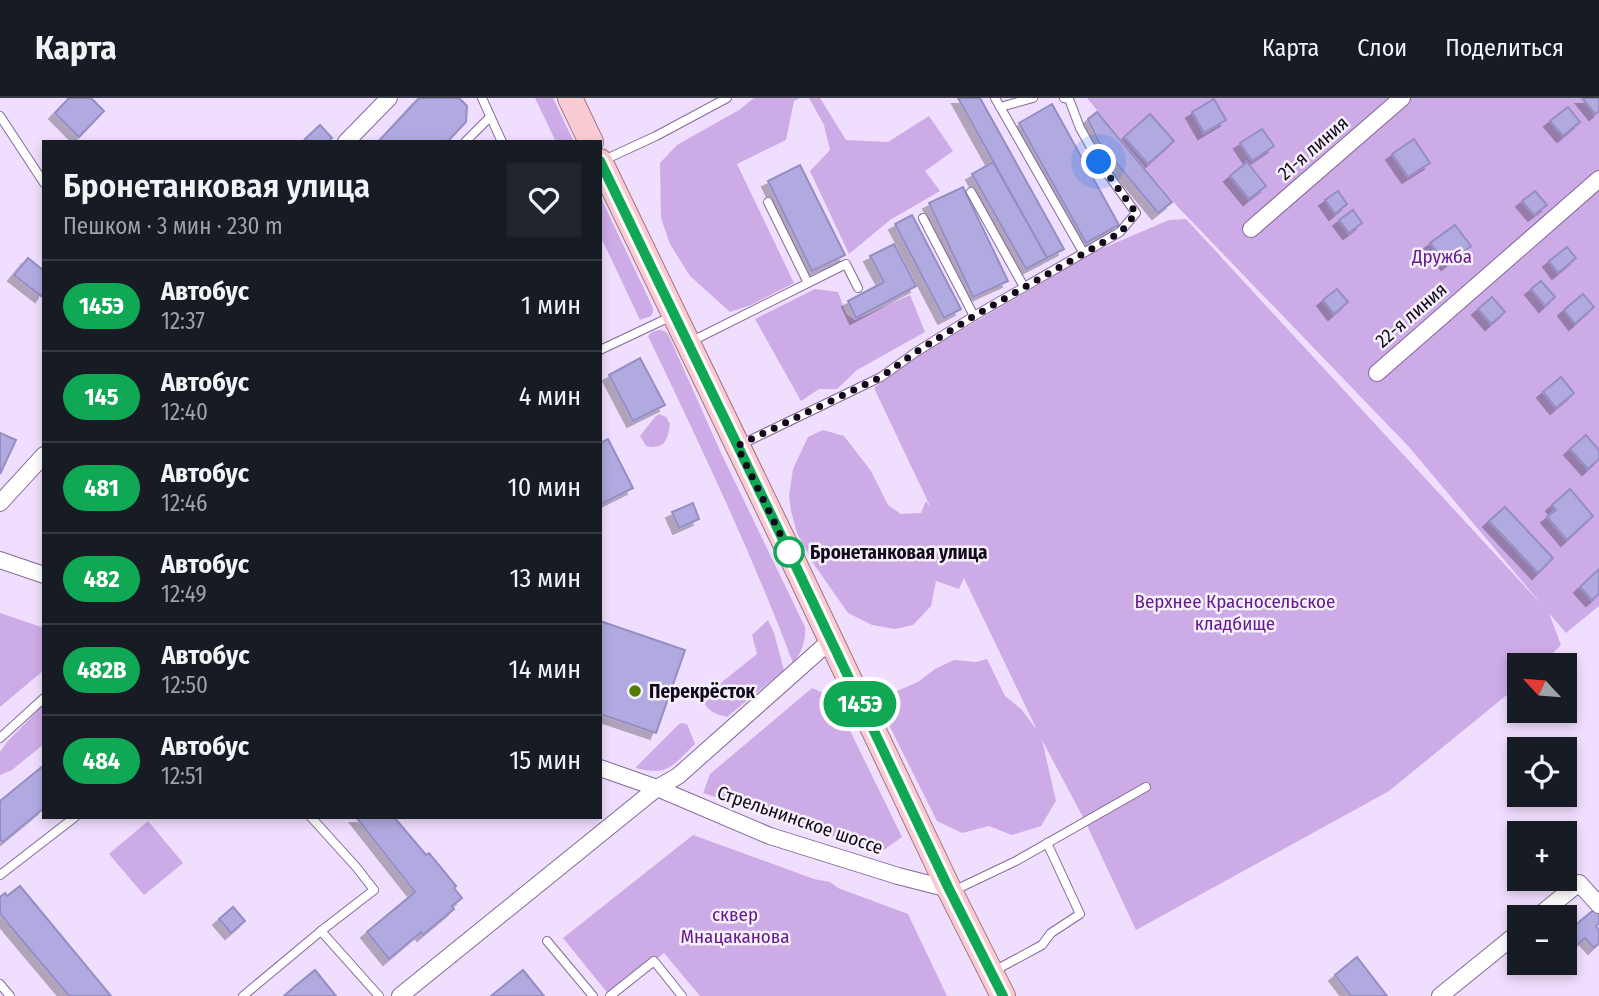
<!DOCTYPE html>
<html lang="ru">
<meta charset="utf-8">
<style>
:root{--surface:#171b24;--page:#20242c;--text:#f1f3f6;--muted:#9ea1a6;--line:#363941}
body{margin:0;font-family:"Fira Sans Condensed",sans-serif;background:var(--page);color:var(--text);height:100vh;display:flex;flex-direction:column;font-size:26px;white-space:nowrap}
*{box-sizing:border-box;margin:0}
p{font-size:23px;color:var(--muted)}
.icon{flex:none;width:38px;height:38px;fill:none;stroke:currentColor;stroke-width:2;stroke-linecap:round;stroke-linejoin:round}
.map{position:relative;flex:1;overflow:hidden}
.drawer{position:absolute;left:42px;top:42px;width:560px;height:679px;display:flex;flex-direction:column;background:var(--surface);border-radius:0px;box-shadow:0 4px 10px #0003}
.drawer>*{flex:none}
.badge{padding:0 14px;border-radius:23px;font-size:24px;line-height:46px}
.needle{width:46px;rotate:296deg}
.tools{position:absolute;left:1507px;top:555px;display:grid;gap:14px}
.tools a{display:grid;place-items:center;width:70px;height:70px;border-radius:0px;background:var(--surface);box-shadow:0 4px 10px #0003;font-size:35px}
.you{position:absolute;width:35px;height:35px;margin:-18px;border:5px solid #fff;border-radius:50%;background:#1a73e8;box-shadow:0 0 0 10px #1a73e833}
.map>.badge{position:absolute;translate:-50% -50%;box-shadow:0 0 0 4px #fff}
.round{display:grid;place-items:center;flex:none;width:74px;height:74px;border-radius:0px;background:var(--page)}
.headline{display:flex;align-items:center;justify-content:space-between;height:119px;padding:0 21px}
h1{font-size:33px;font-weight:600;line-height:52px}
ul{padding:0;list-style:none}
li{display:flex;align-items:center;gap:21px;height:91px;padding:0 21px;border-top:2px solid var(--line)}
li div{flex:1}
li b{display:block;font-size:26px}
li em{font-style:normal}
li .badge{min-width:77px;font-weight:700;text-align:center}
header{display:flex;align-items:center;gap:42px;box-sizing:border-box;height:98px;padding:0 35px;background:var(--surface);border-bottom:2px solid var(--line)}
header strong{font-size:33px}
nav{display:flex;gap:38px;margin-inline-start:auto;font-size:24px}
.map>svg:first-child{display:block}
.green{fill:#cdabe7}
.building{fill:#b1aae1;stroke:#958ec3;stroke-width:2;filter:url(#shadow)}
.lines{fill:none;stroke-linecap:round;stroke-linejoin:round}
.service-casing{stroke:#846998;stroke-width:10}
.minor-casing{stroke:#846998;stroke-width:18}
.primary-casing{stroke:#a6727e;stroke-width:26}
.service{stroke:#fff;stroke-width:8}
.minor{stroke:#fff;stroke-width:16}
.primary{stroke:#f8ccd2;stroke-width:24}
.line-casing{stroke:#fff;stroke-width:16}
.line{stroke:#10a855;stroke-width:10}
.walk{stroke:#14091b;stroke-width:7;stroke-dasharray:0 12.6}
.stop-dot{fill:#fff;stroke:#10a855;stroke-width:3.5}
.poi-dot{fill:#517d03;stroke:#f6f0fb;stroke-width:2.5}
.labels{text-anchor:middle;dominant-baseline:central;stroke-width:5;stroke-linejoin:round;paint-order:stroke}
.street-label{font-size:19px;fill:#14091b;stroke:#f6f0fb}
.park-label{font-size:19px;fill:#661c8e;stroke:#f6f0fb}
.stop-label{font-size:19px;font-weight:bold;fill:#14091b;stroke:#f6f0fb;text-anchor:start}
.poi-label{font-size:19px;font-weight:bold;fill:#14091b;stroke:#f6f0fb;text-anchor:start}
</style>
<header>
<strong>Карта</strong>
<nav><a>Карта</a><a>Слои</a><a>Поделиться</a></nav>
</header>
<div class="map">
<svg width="1599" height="898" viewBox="0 0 1599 898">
<defs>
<filter id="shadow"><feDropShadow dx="-6" dy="6" stdDeviation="0" flood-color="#0004"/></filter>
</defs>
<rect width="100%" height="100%" fill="#f0defe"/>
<g class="green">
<polygon points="535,0 553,0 574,44 556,44"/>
<polygon points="754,0 800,0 794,3 786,42 737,66 794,185 751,207 730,214 690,178 670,146 661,120 660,65 677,47 739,12"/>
<polygon points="809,0 820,0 846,42 888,44 929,18 953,53 925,73 940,93 890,122 849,156 810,73 830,52 824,27"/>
<polygon points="1087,0 1599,0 1599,508 1566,535 1549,515 1561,547 1541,567 1519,567 1519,587 1389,693 1136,832 1085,723 1042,642 1056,703 1041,728 1012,737 989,728 962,735 937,723 886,621 897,593 918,584 935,571 954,562 976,564 987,561 1005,598 1021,611 1037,632 964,480 959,491 936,483 931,508 913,527 895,531 872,527 848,515 813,465 797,435 791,413 789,398 793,371 808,339 823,332 844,338 871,373 888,407 901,416 921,415 926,403 931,410 874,290 919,257 1094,154 1169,122 1186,121 1543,508 1409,349 1177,108"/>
<polygon points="600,98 653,210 653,214 651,218 640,222 600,137"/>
<polygon points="815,191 838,194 846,216 855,222 910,197 925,234 857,272 837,291 819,291 801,303 755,221"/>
<path d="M659 232 665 233 668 236 721 355 805 529C806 543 802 554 793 565 751 453 699 345 648 238L652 234Z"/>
<path d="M659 316 666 319 670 326C668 342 664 352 646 348L640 338 655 319Z"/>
<polygon points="0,515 44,530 44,572 0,609"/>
<path d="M768 522 774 535 784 572 727 619C714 616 706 612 702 600L757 556 752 537Z"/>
<polygon points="812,590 834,600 902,739 881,754 703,695 710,676"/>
<polygon points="44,606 44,646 12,672 0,677 0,654 7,644"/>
<path d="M682 625 687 626 695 646C673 667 668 679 636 670V669L679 626Z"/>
<polygon points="148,723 183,765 144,797 109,756"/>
<polygon points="693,737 814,781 830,784 838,790 908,816 947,898 700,898 664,855 610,898 563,840"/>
</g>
<g class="building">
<polygon points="69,0 91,0 104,13 79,39 55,15"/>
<polygon points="419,0 459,0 467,8 466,24 447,44 378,44"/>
<polygon points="958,0 980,0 1064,151 1047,160"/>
<polygon points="1582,0 1599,0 1599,13 1595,16"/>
<polygon points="1214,1 1226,22 1204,35 1192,14"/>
<polygon points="1052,6 1119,127 1086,145 1019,25"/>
<polygon points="1568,9 1580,24 1563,38 1550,23"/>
<polygon points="1097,14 1172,104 1158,115 1098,43 1088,21"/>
<polygon points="1150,16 1174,43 1148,66 1124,39"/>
<polygon points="320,27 332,40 328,44 308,44 305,41"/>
<polygon points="1262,31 1274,48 1252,63 1240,45"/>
<polygon points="1414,41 1430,65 1408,79 1392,56"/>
<polygon points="993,64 1047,160 1026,171 972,76"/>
<polygon points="1247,64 1266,88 1249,101 1230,78"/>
<polygon points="800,67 845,157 812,173 768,83"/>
<polygon points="963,89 1008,183 973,199 929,105"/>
<polygon points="1338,93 1347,106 1335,116 1325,102"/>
<polygon points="1535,93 1547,107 1534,117 1522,103"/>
<polygon points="1353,112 1362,125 1349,135 1339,122"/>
<polygon points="912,117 961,211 944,220 895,126"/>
<polygon points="1455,127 1471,148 1447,166 1430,145"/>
<polygon points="894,146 916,188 856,220 848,203 884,184 870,158"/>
<polygon points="1567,149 1576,160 1558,175 1549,163"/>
<polygon points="28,160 44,173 44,194 41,198 14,177"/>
<polygon points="1541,183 1555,199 1545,208 1531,191"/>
<polygon points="1337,191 1348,204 1334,216 1323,202"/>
<polygon points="1583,196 1594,209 1575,226 1564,212"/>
<polygon points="1492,199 1505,214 1491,226 1478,211"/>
<polygon points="640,260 665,307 633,323 609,277"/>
<polygon points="1561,279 1574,295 1556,310 1543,294"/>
<polygon points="0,335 16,342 0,376"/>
<polygon points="1586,337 1599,352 1599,361 1588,371 1570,351"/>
<polygon points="608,341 633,390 601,406 600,345"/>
<polygon points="1570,391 1593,418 1567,442 1547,419 1556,412 1552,407"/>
<polygon points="693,405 699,421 679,430 672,414"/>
<polygon points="1505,409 1553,460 1538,475 1489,423"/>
<polygon points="1599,471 1599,496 1592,502 1580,489"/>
<polygon points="600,523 685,552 656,635 600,616"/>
<polygon points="44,667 44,710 3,744 0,741 0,703"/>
<polygon points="356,719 394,719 426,757 429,755 456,788 454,790 462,800 452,808 454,811 423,837 421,834 389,861 367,834 415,794"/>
<polygon points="1564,740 1576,755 1564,764"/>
<polygon points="20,788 111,898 69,898 11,829 0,815 0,799 5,795 7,798"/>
<polygon points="233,809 245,823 231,835 219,821"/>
<polygon points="1596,810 1599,814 1599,825 1596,828 1599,832 1599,845 1594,850 1585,840 1577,847 1567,834"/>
<polygon points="1357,859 1387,898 1351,898 1335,877"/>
<polygon points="315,872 336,898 284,898 294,889"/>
<polygon points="523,872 544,898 491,898"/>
</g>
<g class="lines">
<g class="service-casing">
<g id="service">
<polyline points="482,0 502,44"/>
<polyline points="995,0 1083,154"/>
<polyline points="1000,9 1033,0"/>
<polyline points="0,18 44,85"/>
<polyline points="465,44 490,19"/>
<polyline points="602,63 656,38 727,0"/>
<polyline points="971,94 1024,189"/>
<polyline points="768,104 808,185"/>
<polyline points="923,120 974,218"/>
<polyline points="690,244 846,166 858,190"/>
<polyline points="600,252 670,219"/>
<polyline points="740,347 881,279 916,254 974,218 1120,134 1136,115 1099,64 1080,30 1069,1 1064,0"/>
<polyline points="0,640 44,600"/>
<polyline points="0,777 75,719"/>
<polyline points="953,793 1016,763 1146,689"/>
<polyline points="321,833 379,898"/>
<polyline points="547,843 593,898"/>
<polyline points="994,873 1042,847 1051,835 1080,816 1047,745"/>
<polyline points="0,886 10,898"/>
<polyline points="243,898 321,833 374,792 357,770 311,719"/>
<polyline points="610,898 654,863 682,898"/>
</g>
</g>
<g class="minor-casing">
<g id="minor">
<polyline points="346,44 389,0"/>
<polyline points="1251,131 1402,0"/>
<polyline points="1377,275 1599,81"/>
<polyline points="0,405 44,357"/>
<polyline points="0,462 44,477"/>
<polyline points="600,670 657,690 770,738 898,778 949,791"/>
<polyline points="1537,819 1579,785 1599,807"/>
<polyline points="400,898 657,690 678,678 830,543"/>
<polyline points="1440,898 1519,834"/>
</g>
</g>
<g class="primary-casing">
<g id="primary">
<polyline points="570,0 591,44"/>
<polyline points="600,63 790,456 949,791 1003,898"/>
</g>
</g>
<use href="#service" class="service"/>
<use href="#minor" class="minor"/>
<use href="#primary" class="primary"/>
</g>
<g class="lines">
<g class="line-casing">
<polyline id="line" points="600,63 790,456 949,791 1003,898"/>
</g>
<use href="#line" class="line"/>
<polyline class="walk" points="789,454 790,456 737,348 881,279 916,254 974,218 1121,134 1136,115 1099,64"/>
</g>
<circle class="stop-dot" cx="789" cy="454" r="14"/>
<circle class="poi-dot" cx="635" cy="593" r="7"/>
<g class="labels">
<g class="street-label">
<text transform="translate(1313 50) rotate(-41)">21-я линия</text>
<text transform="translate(1411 217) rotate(-41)">22-я линия</text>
<text transform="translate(800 722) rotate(19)">Стрельнинское шоссе</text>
</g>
<g class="park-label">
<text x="1442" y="158">Дружба</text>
<text x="1235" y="503">Верхнее Красносельское<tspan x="1235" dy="22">кладбище</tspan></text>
<text x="735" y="816">сквер<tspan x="735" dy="22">Мнацаканова</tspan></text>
</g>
<g class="stop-label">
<text x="810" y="454">Бронетанковая улица</text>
</g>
<g class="poi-label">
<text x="649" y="593">Перекрёсток</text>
</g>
</g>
</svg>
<div class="tools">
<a><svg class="needle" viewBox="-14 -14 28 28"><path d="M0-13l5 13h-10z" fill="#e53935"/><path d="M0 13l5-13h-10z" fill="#9ea1a6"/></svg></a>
<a><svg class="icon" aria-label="locate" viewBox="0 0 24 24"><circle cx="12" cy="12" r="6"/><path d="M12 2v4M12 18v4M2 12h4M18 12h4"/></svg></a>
<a>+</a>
<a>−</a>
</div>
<div class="you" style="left:1099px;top:64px"></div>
<b class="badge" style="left:860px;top:606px;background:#10a855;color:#fff">145Э</b>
<section class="drawer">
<div class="headline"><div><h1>Бронетанковая улица</h1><p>Пешком · 3 мин · 230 m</p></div><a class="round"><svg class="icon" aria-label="heart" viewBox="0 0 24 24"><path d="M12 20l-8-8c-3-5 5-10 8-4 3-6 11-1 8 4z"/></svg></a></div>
<ul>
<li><span class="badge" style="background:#10a855;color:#fff">145Э</span><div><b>Автобус</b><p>12:37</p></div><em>1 мин</em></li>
<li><span class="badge" style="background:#10a855;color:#fff">145</span><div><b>Автобус</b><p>12:40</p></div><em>4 мин</em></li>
<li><span class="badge" style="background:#10a855;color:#fff">481</span><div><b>Автобус</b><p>12:46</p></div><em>10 мин</em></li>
<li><span class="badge" style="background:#10a855;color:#fff">482</span><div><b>Автобус</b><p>12:49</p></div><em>13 мин</em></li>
<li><span class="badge" style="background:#10a855;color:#fff">482В</span><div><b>Автобус</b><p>12:50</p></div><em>14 мин</em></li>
<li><span class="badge" style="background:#10a855;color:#fff">484</span><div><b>Автобус</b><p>12:51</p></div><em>15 мин</em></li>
</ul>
</section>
</div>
